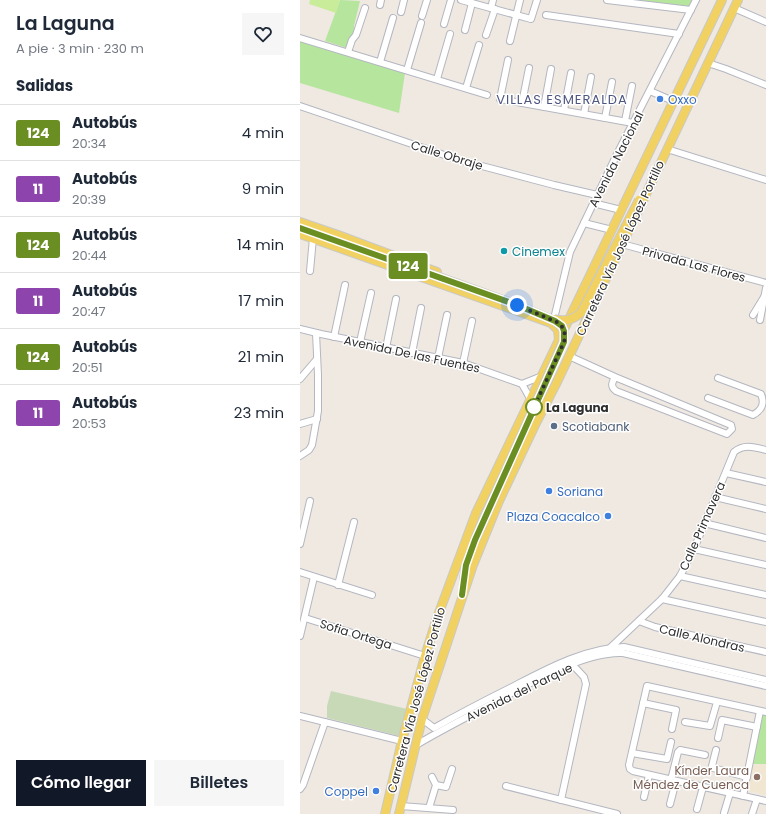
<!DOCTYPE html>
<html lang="es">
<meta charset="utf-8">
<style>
:root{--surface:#fff;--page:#f6f6f7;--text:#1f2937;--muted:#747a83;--line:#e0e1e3;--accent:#111827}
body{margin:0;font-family:Poppins,sans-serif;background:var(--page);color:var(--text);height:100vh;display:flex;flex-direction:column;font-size:15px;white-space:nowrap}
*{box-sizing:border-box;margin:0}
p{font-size:13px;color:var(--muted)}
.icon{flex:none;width:22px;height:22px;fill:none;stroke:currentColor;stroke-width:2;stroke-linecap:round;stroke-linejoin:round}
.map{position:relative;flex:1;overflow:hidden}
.details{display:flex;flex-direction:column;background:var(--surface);width:300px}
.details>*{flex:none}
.badge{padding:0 8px;border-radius:3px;font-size:14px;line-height:26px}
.you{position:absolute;width:20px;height:20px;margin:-10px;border:3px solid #fff;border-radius:50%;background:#1a73e8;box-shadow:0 0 0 6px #1a73e833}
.map>.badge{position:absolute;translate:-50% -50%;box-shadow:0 0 0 2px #fff}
h2{padding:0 16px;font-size:15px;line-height:36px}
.round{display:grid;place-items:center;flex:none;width:42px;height:42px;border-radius:0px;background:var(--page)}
.overview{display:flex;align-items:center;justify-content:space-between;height:68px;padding:0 16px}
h1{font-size:19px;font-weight:600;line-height:30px}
.cta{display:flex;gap:8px;margin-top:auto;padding:8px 16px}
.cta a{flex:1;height:46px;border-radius:0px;background:var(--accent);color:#fff;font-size:16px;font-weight:600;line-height:46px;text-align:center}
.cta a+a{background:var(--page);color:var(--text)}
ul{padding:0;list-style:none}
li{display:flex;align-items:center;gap:12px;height:56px;padding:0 16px;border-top:1px solid var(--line)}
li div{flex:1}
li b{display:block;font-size:15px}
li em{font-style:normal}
li .badge{min-width:44px;font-weight:700;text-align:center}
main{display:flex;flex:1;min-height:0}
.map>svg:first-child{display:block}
.education{fill:#f0e6d1}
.green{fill:#b6e59e}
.cemetery{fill:#c8d9b8}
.pitch{fill:#c9ec9a}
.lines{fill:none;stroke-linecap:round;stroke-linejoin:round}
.minor-casing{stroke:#b4b7c1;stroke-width:8}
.major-casing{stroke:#c9c9c9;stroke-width:10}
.minor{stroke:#fff;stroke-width:6}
.major{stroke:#f2d163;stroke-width:8}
.major-bridge-casing{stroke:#c9c9c9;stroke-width:10;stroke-linecap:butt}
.major-bridge{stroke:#f2d163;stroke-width:8}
.line-casing{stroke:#fff;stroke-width:9}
.line{stroke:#6b8e23;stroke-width:6}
.walk{stroke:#2e2e2e;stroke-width:4;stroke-dasharray:0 7.2}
.shop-dot{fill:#3f7fe0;stroke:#fff;stroke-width:1.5}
.culture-dot{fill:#0f9aa8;stroke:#fff;stroke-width:1.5}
.stop-dot{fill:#fff;stroke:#6b8e23;stroke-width:2}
.service-dot{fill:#5c6f8a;stroke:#fff;stroke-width:1.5}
.education-dot{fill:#8d6e63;stroke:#fff;stroke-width:1.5}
.labels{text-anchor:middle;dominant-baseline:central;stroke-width:3;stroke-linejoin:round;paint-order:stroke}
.shop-label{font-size:12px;fill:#366cbe;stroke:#fff;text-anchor:start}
.street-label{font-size:12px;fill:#2e2e2e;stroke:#fff}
.culture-label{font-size:12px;fill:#0d838f;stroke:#fff;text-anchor:start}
.stop-label{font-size:12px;font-weight:bold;fill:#2e2e2e;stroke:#fff;text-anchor:start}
.service-label{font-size:12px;fill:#4e5e75;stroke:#fff;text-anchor:start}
.education-label{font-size:12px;fill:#785e54;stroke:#fff;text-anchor:end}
.neighbourhood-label{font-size:13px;letter-spacing:1px;fill:#4d5680;stroke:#fff}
</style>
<main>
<section class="details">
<div class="overview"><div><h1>La Laguna</h1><p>A pie · 3 min · 230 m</p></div><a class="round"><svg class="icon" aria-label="heart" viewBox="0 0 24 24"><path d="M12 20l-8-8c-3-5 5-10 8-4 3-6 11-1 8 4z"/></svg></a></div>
<h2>Salidas</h2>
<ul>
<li><span class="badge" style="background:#6b8e23;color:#fff">124</span><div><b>Autobús</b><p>20:34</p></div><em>4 min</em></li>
<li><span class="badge" style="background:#8e44ad;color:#fff">11</span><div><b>Autobús</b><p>20:39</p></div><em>9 min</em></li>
<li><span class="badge" style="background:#6b8e23;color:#fff">124</span><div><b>Autobús</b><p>20:44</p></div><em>14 min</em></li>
<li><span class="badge" style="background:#8e44ad;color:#fff">11</span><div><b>Autobús</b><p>20:47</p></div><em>17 min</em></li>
<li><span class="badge" style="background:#6b8e23;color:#fff">124</span><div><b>Autobús</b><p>20:51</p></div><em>21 min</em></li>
<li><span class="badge" style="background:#8e44ad;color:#fff">11</span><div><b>Autobús</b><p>20:53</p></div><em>23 min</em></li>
</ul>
<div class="cta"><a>Cómo llegar</a><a>Billetes</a></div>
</section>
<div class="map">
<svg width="466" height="814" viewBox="0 0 466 814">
<rect width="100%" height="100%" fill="#efe9e1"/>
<polygon class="education" points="466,764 466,795 445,790 450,765"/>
<g class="green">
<polygon points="40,0 60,1 54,26 54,34 47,48 25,41"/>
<polygon points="331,0 396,0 392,7"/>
<polygon points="0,37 105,73 99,113 0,83"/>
<polygon points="460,711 466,713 466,764 450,764"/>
</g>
<polygon class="cemetery" points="31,691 107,709 102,733 99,736 27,718 27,706"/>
<polygon class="pitch" points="10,0 40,0 36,13 9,4"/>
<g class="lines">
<g class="minor-casing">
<g id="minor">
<polyline points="161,0 231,19 237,0"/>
<polyline points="307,0 391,10"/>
<polyline points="80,5 81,0"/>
<polyline points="191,8 193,0"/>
<polyline points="434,8 466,22"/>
<polyline points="101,12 104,0"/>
<polyline points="246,15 379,34"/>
<polyline points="122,16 127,0"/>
<polyline points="144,24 151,0"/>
<polyline points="165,30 172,3"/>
<polyline points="186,35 195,9"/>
<polyline points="0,38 187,95"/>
<polyline points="210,41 220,0"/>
<polyline points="48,52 52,40 56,35 65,8"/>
<polyline points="208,60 200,99 333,123"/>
<polyline points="80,62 93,18"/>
<polyline points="408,63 426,69 466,85"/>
<polyline points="107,70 121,23"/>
<polyline points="137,79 150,34"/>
<polyline points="166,88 179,45"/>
<polyline points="350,91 373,101"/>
<polyline points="222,103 229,68"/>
<polyline points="0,106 159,160 254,185 297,195"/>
<polyline points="244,107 251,69"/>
<polyline points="264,110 271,73"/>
<polyline points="284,114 291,77"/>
<polyline points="305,118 312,82"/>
<polyline points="325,121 332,86"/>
<polyline points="367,149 466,180"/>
<polyline points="293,203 321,210"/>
<polyline points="284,223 312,230"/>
<polyline points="322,244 466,283"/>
<polyline points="10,271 13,238"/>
<polyline points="453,315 464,297"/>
<polyline points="460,320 466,288"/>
<polyline points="253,323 270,252 317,154 396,0"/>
<polyline points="0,329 21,334 163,363 222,384 242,376"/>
<polyline points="34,337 45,285"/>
<polyline points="60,342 71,293"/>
<polyline points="86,348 96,299"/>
<polyline points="112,353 121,308"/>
<path d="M269 356 315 377C312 383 310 386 316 391L427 434 432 429 431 425 315 377"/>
<polyline points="138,358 147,315"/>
<polyline points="163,363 172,321"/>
<polyline points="0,379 17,359"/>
<polyline points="222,384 231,400"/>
<path d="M408 398 453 415C462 410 465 404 461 394L418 378"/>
<polyline points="0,424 17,419"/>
<polyline points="0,456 9,450 12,445 18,411 18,375 16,333"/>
<polyline points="426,473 466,482"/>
<polyline points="415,497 466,509"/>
<polyline points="404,523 466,538"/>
<polyline points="0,544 10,501"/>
<polyline points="394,549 466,565"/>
<polyline points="0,572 72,595"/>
<polyline points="380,576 466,595"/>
<polyline points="38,585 54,522"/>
<polyline points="362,599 466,622"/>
<polyline points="5,618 125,656"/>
<polyline points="339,621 355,627 466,652"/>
<polyline points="0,636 14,577"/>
<path d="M310 648 362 599 380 576 394 549 434 452C444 444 454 447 466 450"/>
<polyline points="343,703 376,710 372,729"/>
<polyline points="466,712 347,686 329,765 330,769 333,771 466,801"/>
<polyline points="0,716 102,741"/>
<path d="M122 719 134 728C159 714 184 701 210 688 245 670 284 648 324 647L466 680"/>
<polyline points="385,722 410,726 417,702"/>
<polyline points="418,738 422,720 457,727"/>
<path d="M116 745C143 729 171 715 199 700 232 682 286 651 323 653L466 686"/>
<polyline points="416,750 412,766 413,768 447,777"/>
<polyline points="332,753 367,759 371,742"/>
<polyline points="371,780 378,752 380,750 405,755"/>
<polyline points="136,785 146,787 152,769"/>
<polyline points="206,786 317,814"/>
<polyline points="0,789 3,785 25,722"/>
<polyline points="443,796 460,711"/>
<polyline points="344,797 349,775"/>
<polyline points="261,800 286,684 284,677 270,662"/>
<polyline points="370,804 376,781"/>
<polyline points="101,806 153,810"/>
<polyline points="129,808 136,785 132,777"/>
<polyline points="397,809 403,787"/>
<polyline points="424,813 430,793"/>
<polyline points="452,814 457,799"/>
</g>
</g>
<g class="major-casing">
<g id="major">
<polyline points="0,222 38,235 137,272"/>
<polyline points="0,234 251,323 258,330 259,340"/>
<polyline points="164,580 166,565 175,540"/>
<polyline points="85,814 102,741 125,656 137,618 176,513 422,0"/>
<polyline points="99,814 122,719 173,565 199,501 235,425 256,384 438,0"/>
</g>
</g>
<use href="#minor" class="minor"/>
<use href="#major" class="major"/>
<g class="major-bridge-casing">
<g id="major-bridge">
<polyline points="100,263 217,305 255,321 262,327 264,331 263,342 175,540"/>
<path d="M254 319C265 322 272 320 281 313L339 200"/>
</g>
</g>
<use href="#major-bridge" class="major-bridge"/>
</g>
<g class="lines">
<g class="line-casing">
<polyline id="line" points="0,228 217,305 255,321 262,326 264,331 264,342 175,540 166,565 162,595"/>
</g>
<use href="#line" class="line"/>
<path class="walk" d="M217 305 259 323C264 328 266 334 264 342L231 414 234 407"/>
</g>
<g class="shop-dot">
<circle cx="360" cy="99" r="4"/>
<circle cx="249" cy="491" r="4"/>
<circle cx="308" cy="516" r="4"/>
<circle cx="76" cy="791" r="4"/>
</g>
<circle class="culture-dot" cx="204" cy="251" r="4"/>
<circle class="stop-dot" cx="234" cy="407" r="8"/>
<circle class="service-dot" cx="254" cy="426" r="4"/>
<circle class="education-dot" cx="457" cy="777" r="4"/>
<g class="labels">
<g class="shop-label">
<text x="368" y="99">Oxxo</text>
<text x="257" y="491">Soriana</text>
<text x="300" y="516" text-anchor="end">Plaza Coacalco</text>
<text x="68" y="791" text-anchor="end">Coppel</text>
</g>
<g class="street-label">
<text transform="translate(147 155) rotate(17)">Calle Obraje</text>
<text transform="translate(316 159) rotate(-63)">Avenida Nacional</text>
<text transform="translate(320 248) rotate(-65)">Carretera Vía José López Portillo</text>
<text transform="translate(394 264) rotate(15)">Privada Las Flores</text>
<text transform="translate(112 354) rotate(12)">Avenida De las Fuentes</text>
<text transform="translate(402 526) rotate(-66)">Calle Primavera</text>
<text transform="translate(56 634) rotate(17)">Sofia Ortega</text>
<text transform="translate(402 638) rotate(13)">Calle Alondras</text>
<text transform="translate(219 692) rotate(-26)">Avenida del Parque</text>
<text transform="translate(116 700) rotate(-75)">Carretera Vía José López Portillo</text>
</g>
<g class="culture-label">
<text x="212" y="251">Cinemex</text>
</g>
<g class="stop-label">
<text x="246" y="407">La Laguna</text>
</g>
<g class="service-label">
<text x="262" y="426">Scotiabank</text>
</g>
<g class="education-label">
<text x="449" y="770">Kínder Laura<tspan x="449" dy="14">Méndez de Cuenca</tspan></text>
</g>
<g class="neighbourhood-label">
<text x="262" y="99">VILLAS ESMERALDA</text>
</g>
</g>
</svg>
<div class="you" style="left:217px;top:305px"></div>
<b class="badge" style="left:108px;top:266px;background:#6b8e23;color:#fff">124</b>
</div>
</main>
